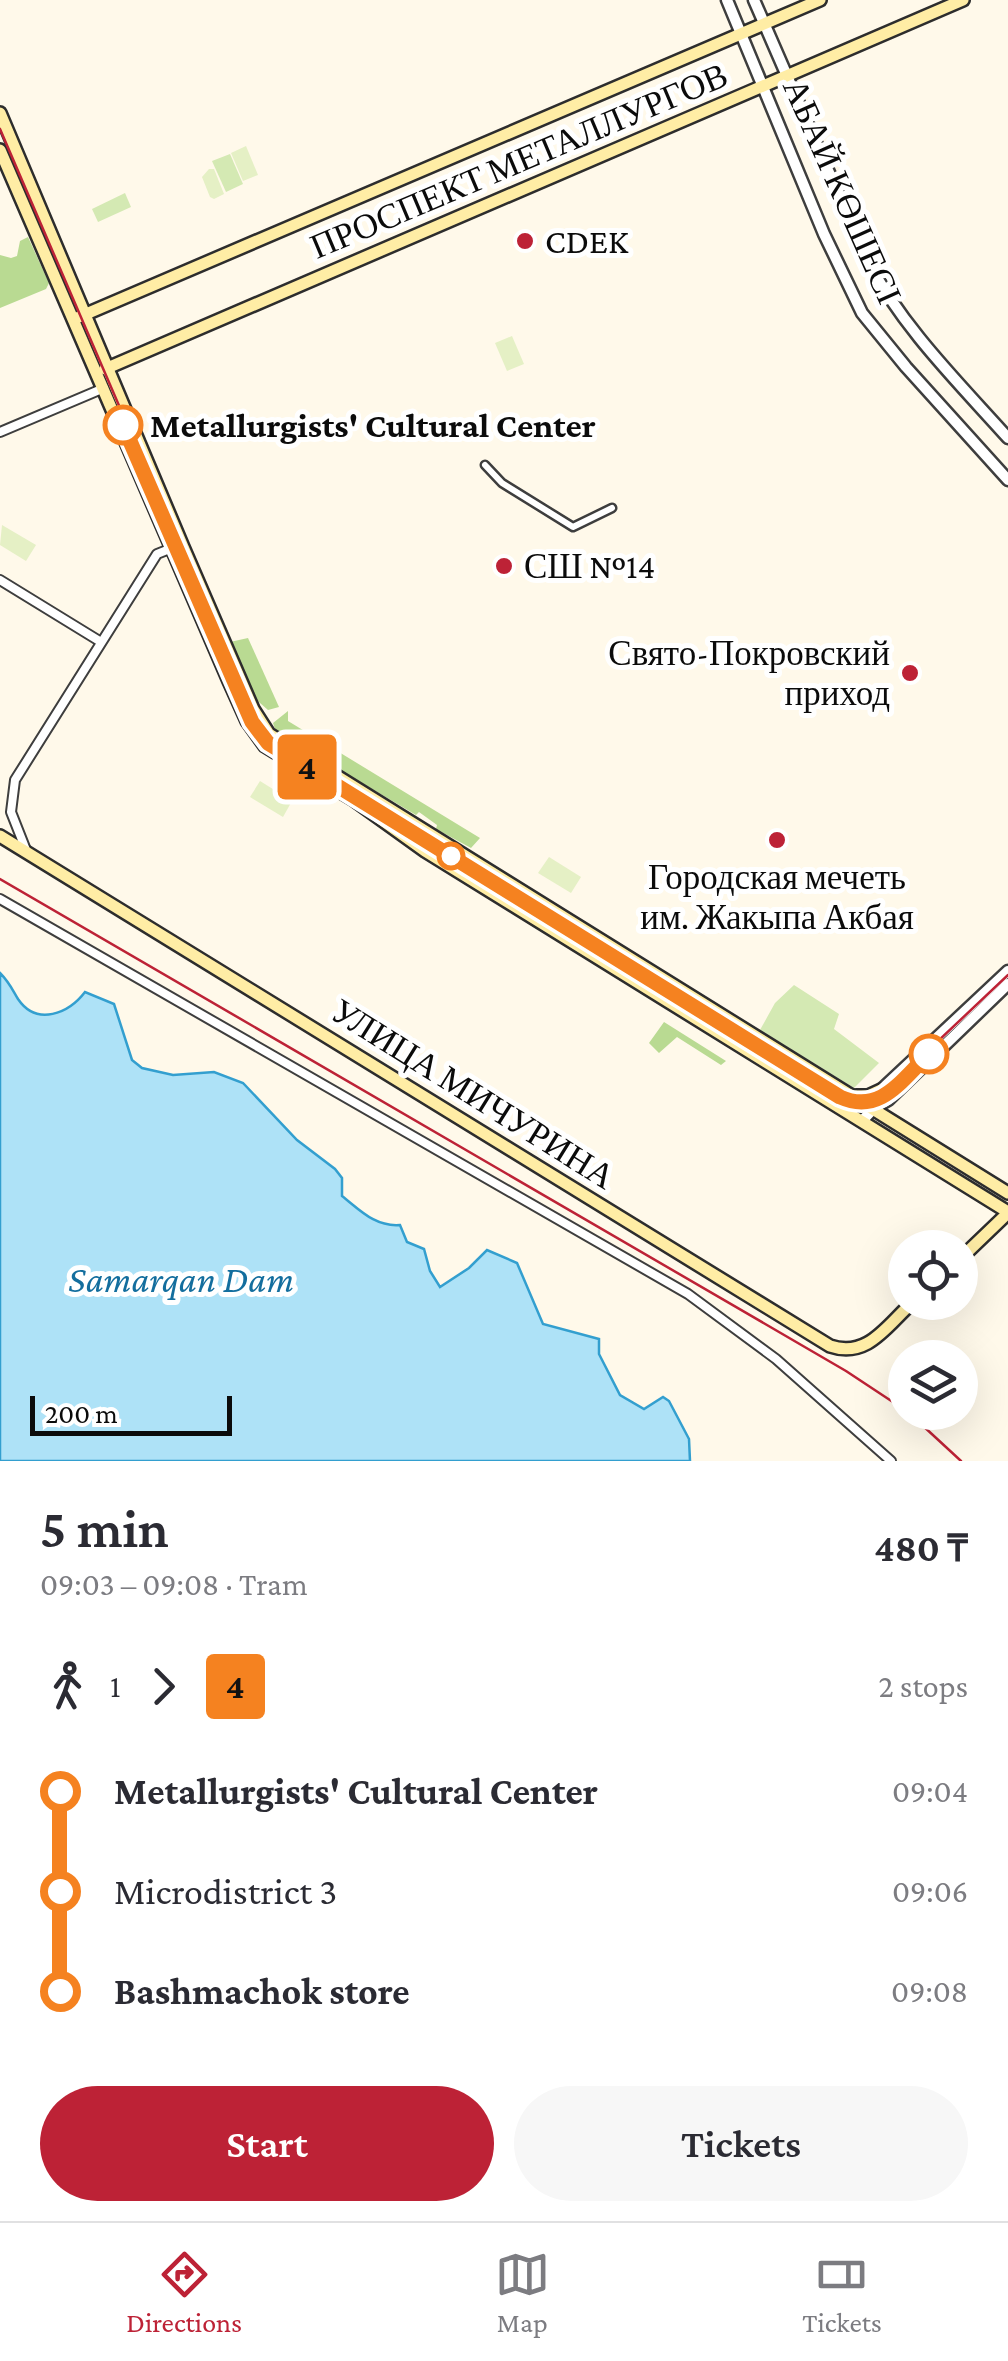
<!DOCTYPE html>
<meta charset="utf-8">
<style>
:root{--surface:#fff;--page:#f7f7f7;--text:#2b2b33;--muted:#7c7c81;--line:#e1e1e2;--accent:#bd2236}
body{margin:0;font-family:"Crimson Pro",serif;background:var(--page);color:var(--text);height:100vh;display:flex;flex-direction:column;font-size:38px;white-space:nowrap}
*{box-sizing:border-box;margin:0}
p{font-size:32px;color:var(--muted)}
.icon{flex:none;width:55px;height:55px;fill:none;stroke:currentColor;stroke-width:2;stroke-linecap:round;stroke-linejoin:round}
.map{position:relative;height:1461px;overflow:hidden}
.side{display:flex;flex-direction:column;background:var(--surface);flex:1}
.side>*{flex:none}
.badge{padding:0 20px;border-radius:8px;font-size:35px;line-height:65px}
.buttons{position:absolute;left:888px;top:1230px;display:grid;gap:20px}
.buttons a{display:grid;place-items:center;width:90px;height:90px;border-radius:50%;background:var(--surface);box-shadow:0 10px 40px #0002;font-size:50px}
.scale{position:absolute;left:30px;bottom:25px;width:202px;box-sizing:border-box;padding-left:10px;border:5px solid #0b0b0b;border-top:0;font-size:28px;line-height:35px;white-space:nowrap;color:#0b0b0b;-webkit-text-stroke:8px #fff;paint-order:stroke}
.map>.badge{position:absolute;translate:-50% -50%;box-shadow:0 0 0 5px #fff}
.legs{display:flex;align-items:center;gap:15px;height:110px;padding:0 40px;font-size:32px}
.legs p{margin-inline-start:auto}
.head{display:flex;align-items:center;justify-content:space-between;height:170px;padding:0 40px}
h1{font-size:55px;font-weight:600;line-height:75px}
.button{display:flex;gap:20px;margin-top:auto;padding:20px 40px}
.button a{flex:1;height:115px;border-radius:60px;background:var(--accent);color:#fff;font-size:40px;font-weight:600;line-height:115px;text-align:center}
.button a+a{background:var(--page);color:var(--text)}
ul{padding:0 40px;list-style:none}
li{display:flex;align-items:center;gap:35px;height:100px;font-size:38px}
li i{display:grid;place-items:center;width:15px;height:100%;margin:0 12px;background:currentColor}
li i::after{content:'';width:25px;height:25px;margin:-12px;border:8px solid;border-radius:50%;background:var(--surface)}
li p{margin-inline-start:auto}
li:first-child i{background:linear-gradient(#0000 50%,currentColor 0)}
li:last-child i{background:linear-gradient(currentColor 50%,#0000 0)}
.tab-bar{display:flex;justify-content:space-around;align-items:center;height:140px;border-top:2px solid var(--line);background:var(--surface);font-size:28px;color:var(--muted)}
.tab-bar a{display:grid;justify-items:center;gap:5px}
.tab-bar .active{color:var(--accent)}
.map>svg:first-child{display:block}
.green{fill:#d4e9b3}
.forest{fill:#b9da92}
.pitch{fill:#e5f0c5}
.water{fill:#aee2f7;stroke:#339fcf;stroke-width:2.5}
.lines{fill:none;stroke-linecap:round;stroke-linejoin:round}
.pedestrian-casing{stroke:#3e3e3e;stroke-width:11}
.minor-casing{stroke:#3e3e3e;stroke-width:12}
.tertiary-casing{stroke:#3e3e3e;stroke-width:15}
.secondary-casing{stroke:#2d2d2d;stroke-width:16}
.pedestrian{stroke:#fff;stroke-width:6}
.minor{stroke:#fff;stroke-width:8}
.tertiary{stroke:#fff;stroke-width:10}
.secondary{stroke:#ffeda5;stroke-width:11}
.tram{stroke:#bd2236;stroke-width:2.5}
.rail{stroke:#bd2236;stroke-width:2.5}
.line-1-casing{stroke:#fff;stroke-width:22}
.line-1{stroke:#f58220;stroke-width:15}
.poi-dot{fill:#bd2236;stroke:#fff;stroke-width:4}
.stop-1-dot{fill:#fff;stroke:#f58220;stroke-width:5}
.labels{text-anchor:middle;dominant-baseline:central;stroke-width:10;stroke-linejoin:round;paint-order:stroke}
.street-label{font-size:35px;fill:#0b0b0b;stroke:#fff}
.poi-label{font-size:35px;fill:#0b0b0b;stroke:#fff;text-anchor:start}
.stop-label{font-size:35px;font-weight:bold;fill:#0b0b0b;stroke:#fff;text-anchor:start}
.water-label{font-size:38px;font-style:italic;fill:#136e9e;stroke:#fff}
</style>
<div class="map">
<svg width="1008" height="1461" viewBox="0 0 1008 1461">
<rect width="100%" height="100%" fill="#fff9ea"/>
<g class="green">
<polygon points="230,154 243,184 226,192 212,161"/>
<polygon points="125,193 131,207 98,222 92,209"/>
<polygon points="794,985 839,1014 834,1029 879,1063 854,1088 760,1030 775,1003"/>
</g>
<g class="forest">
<polygon points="28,237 49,283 46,289 0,308 0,255 11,258 17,256 20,241"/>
<polygon points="248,638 279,707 268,710 253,697 230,642"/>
<polygon points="288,711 288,721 480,838 471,848 436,829 437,825 419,812 416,815 276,732 273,723"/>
<polygon points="664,1022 726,1061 721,1065 677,1037 659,1053 649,1043"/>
</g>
<g class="pitch">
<polygon points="246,146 258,175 243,181 231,153"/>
<polygon points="209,169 214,169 224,194 214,199 210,197 202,177"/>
<polygon points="512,336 524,364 507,371 495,343"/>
<polygon points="2,525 36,545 26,561 0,545"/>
<polygon points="260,781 292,801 283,817 250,797"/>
<polygon points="549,857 581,877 571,893 538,873"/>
</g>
<path class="water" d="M0 973C9 982 12 989 18 999 37 1027 69 1013 85 992L114 1004 132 1060 142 1068 173 1075 214 1072 243 1083 297 1140 335 1169 342 1178V1196C360 1210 375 1227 400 1225L407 1242 424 1249 430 1271 440 1287 469 1268 487 1250 517 1263 543 1324 599 1339V1354L620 1395 644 1409 663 1397 669 1401 689 1439 690 1461H0Z"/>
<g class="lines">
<g class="pedestrian-casing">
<polyline id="pedestrian" points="485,465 502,483 573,527 612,508"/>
</g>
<g class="minor-casing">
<g id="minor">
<polyline points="0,432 104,388"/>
<polyline points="0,580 101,642"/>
<polyline points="26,850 11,812 15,780 157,554 172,548"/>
<polyline points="0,899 688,1294 776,1359 891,1461"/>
</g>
</g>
<g class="tertiary-casing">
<g id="tertiary">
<polyline points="727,0 824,234 862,313 906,367 1008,480"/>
<path d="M754 0 867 260C903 328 957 381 1008 438"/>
<polyline points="874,1108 888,1100 1008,984"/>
<polyline points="862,1121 874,1108 881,1090 1008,971"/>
</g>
</g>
<g class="secondary-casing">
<g id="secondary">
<polyline points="0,113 183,547 253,709 269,734 1008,1193"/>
<polyline points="0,150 229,681 247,721 265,746 354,800 425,851 1008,1212"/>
<polyline points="79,317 820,0"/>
<polyline points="105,369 963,0"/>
<path d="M0 836 830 1346C868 1359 887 1325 913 1302"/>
<polyline points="856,1096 868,1096 881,1090"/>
<polyline points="960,1259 1008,1213"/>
</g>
</g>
<use href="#pedestrian" class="pedestrian"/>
<use href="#minor" class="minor"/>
<use href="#tertiary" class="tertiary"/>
<use href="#secondary" class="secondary"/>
<polyline class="tram" points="0,129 250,710 262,732 271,740 852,1098 863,1101 883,1093 1008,975"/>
<g class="rail">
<polyline points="0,879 846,1371 905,1410"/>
<polyline points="908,1412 961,1461"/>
</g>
</g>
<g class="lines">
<g class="line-1-casing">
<path id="line-1" d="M123 425 252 722 268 743 840 1097C881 1115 901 1080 929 1054"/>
</g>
<use href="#line-1" class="line-1"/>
</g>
<g class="poi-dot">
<circle cx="525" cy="241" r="10"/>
<circle cx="504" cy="566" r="10"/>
<circle cx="910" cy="673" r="10"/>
<circle cx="777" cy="840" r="10"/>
</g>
<g class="stop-1-dot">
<circle cx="123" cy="425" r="18"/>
<circle cx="451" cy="856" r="12"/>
<circle cx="929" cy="1054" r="18"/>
</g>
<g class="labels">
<g class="street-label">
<text transform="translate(519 161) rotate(-23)">ПРОСПЕКТ МЕТАЛЛУРГОВ</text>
<text transform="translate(842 191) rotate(66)">АБАЙ КӨШЕСІ</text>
<text transform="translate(473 1094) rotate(32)">УЛИЦА МИЧУРИНА</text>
</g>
<g class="poi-label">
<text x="545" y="241">CDEK</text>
<text x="524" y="566">СШ №14</text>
<text x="890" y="653" text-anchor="end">Свято-Покровский<tspan x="890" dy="40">приход</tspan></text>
<text x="777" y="877" text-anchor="middle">Городская мечеть<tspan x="777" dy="40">им. Жакыпа Акбая</tspan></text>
</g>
<g class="stop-label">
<text x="150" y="425">Metallurgists' Cultural Center</text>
</g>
<g class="water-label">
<text x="181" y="1279">Samarqan Dam</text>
</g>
</g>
</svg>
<div class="buttons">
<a><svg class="icon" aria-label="locate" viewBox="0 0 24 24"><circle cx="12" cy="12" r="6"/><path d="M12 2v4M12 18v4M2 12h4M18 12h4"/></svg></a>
<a><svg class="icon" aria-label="layers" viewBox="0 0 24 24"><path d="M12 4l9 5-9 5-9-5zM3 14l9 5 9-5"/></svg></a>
</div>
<div class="scale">200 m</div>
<b class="badge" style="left:307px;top:767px;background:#f58220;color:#111">4</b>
</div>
<section class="side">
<div class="head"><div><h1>5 min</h1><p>09:03 – 09:08 · Tram</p></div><b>480 ₸</b></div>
<div class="legs"><svg class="icon" aria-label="walk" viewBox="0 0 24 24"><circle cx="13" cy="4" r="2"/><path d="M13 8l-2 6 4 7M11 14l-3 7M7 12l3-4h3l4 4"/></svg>1<svg class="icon" aria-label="forward" viewBox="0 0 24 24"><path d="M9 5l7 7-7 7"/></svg><b class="badge" style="background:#f58220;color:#111">4</b><p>2 stops</p></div>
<ul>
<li><i style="color:#f58220"></i><b>Metallurgists' Cultural Center</b><p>09:04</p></li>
<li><i style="color:#f58220"></i><span>Microdistrict 3</span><p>09:06</p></li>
<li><i style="color:#f58220"></i><b>Bashmachok store</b><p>09:08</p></li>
</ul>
<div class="button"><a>Start</a><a>Tickets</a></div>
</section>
<nav class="tab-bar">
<a class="active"><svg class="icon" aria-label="directions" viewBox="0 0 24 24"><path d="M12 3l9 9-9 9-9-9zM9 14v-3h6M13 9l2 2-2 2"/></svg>Directions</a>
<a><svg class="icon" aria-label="map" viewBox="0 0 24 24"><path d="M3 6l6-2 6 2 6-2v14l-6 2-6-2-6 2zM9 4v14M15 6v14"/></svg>Map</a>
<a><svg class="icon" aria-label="tickets" viewBox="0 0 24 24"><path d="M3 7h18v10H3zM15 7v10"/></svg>Tickets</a>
</nav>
